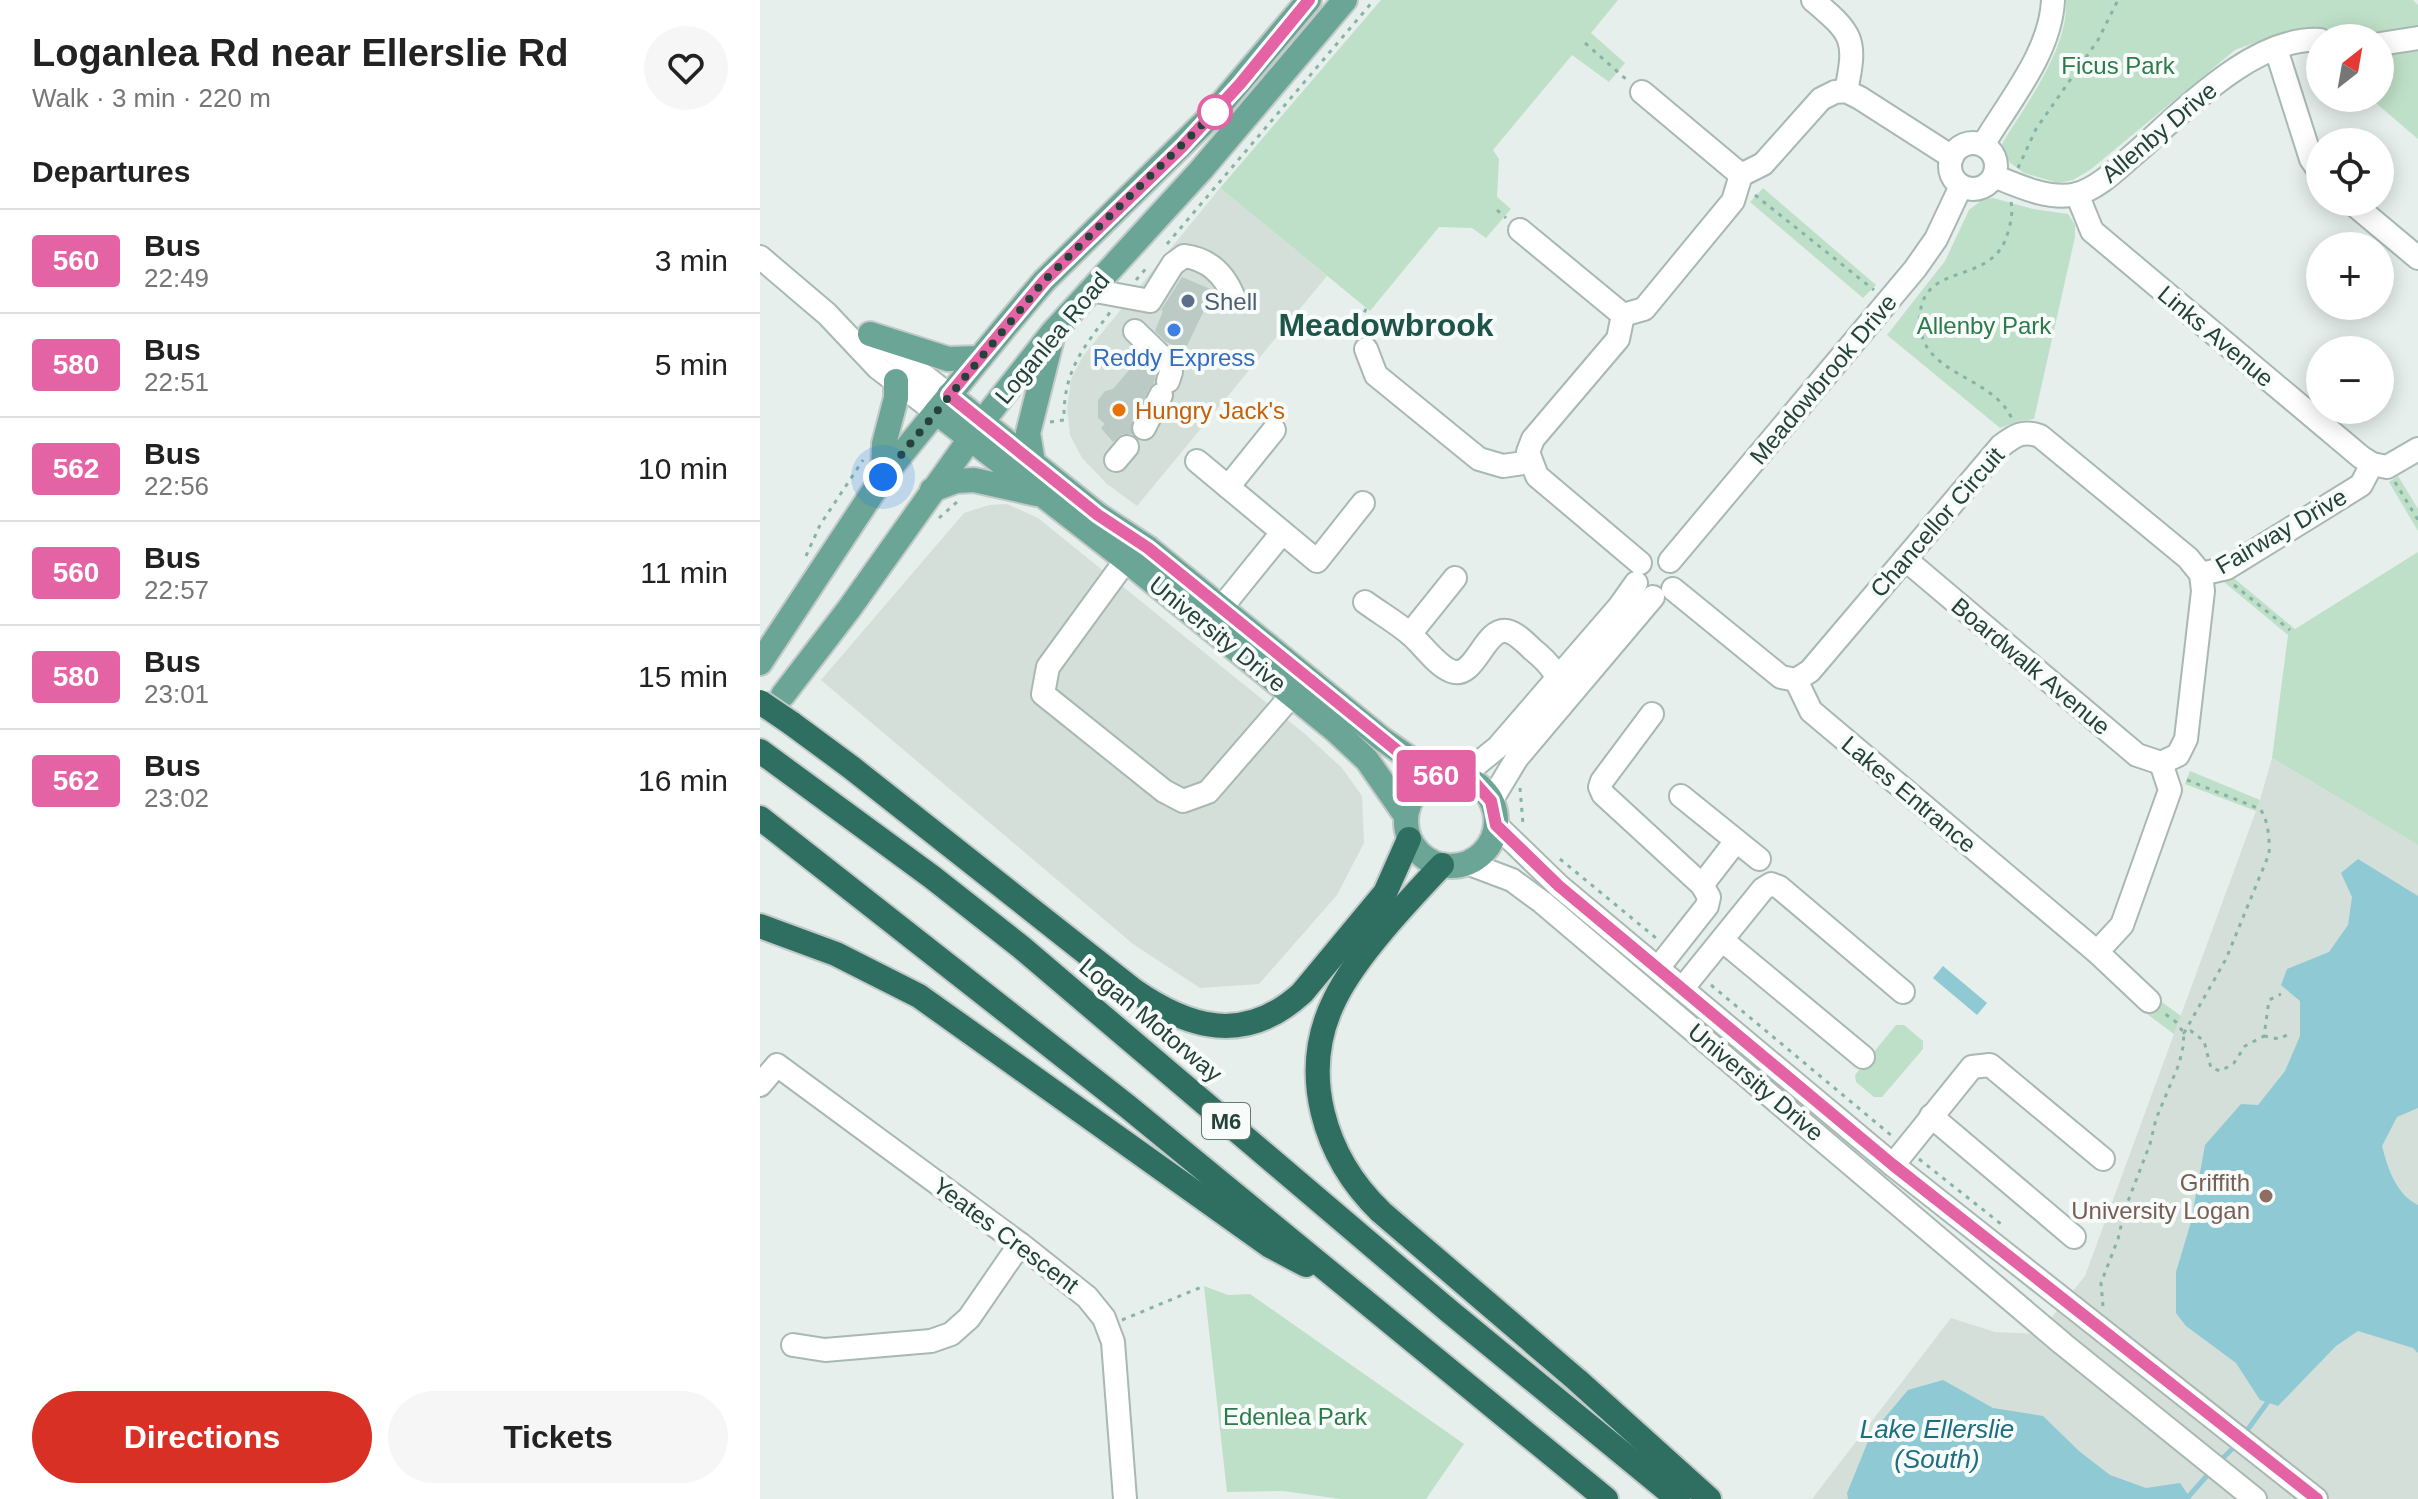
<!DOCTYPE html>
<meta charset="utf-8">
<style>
:root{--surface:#fff;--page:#f6f6f6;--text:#222;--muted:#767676;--line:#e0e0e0;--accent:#d93025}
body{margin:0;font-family:Arial,sans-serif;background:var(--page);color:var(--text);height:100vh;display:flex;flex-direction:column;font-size:30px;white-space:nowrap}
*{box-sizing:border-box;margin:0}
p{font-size:26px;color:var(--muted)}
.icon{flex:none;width:44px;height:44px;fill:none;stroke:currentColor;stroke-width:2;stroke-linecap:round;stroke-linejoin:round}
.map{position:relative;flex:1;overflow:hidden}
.panel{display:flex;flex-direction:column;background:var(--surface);width:760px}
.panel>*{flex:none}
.badge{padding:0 16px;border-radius:6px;font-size:28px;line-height:52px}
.needle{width:52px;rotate:31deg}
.fabs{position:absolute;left:1546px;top:24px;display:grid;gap:16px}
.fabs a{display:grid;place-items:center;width:88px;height:88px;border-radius:50%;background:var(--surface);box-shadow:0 4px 20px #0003;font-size:40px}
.you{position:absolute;width:40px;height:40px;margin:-20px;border:6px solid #fff;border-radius:50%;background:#1a73e8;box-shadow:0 0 0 12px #1a73e833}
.map>.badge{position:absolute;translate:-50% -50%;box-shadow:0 0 0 4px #fff}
h2{padding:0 32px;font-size:30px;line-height:72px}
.round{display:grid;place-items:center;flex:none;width:84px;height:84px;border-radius:42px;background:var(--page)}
.headline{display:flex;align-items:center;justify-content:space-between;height:136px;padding:0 32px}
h1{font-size:38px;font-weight:600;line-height:60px}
.cta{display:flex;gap:16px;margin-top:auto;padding:16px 32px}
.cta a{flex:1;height:92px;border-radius:48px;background:var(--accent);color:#fff;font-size:32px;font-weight:600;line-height:92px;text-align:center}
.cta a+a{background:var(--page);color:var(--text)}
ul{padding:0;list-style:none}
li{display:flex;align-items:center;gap:24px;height:104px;padding:0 32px;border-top:2px solid var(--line)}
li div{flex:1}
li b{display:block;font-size:30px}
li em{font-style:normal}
li .badge{min-width:88px;font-weight:700;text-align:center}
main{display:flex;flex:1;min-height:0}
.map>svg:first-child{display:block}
.built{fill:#d4dfda}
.green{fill:#bfe0c8}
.water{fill:#8ec9d4}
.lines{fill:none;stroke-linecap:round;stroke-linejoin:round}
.stream{stroke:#8ec9d4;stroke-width:5}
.building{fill:#bbcac4}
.minor-casing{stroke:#a8b8b2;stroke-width:26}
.major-casing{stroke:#c2cac8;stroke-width:28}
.highway-casing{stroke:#c2cac8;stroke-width:28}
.path{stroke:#86b3a5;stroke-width:3;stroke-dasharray:4 6;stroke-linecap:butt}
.minor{stroke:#fff;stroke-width:22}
.major{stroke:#6aa596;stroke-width:24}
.highway{stroke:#2f6f62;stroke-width:24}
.highway-bridge-casing{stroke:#c2cac8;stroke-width:28;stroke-linecap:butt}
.highway-bridge{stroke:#2f6f62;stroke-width:24}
.line-casing{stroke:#fff;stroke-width:18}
.line{stroke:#e463a4;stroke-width:12}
.walk{stroke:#24423a;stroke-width:8;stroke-dasharray:0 14.4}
.stop-dot{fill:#fff;stroke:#e463a4;stroke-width:4}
.service-dot{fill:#5c6f8a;stroke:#f7fbf9;stroke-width:3}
.shop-dot{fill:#3f7fe0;stroke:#f7fbf9;stroke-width:3}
.food-dot{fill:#e8710a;stroke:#f7fbf9;stroke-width:3}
.education-dot{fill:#8d6e63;stroke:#f7fbf9;stroke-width:3}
.labels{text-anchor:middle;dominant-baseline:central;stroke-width:8;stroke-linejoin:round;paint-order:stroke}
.shield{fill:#f7fbf9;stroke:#637a73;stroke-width:2}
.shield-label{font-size:22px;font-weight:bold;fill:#24423a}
.park-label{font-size:24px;fill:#2d7a4b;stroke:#f7fbf9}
.street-label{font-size:24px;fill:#24423a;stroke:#f7fbf9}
.service-label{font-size:24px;fill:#4e5e75;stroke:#f7fbf9;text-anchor:start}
.shop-label{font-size:24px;fill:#366cbe;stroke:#f7fbf9}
.food-label{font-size:24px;fill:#c56008;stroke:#f7fbf9;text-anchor:start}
.education-label{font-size:24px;fill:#785e54;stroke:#f7fbf9;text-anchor:end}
.water-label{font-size:26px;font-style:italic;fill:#1c6f80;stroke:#f7fbf9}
.district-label{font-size:32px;font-weight:bold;fill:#1f5548;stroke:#f7fbf9}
</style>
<main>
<section class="panel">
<div class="headline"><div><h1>Loganlea Rd near Ellerslie Rd</h1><p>Walk · 3 min · 220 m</p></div><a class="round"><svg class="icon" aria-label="heart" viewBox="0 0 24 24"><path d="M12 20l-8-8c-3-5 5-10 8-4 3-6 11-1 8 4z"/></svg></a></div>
<h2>Departures</h2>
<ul>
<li><span class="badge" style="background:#e463a4;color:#fff">560</span><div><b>Bus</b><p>22:49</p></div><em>3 min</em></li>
<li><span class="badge" style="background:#e463a4;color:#fff">580</span><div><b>Bus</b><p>22:51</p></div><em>5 min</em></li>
<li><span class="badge" style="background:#e463a4;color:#fff">562</span><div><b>Bus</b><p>22:56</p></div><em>10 min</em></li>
<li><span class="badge" style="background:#e463a4;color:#fff">560</span><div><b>Bus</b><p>22:57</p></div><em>11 min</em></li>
<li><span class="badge" style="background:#e463a4;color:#fff">580</span><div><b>Bus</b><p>23:01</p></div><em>15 min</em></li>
<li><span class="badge" style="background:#e463a4;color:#fff">562</span><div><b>Bus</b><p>23:02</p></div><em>16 min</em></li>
</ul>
<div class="cta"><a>Directions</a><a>Tickets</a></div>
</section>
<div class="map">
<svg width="1658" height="1499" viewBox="0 0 1658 1499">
<rect width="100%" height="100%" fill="#e6efeb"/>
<g class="built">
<polygon points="460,188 567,276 377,506 347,484 322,458 310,435 307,408 311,379 323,356"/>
<polygon points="247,504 278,518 545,734 582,768 602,796 604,843 577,895 499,984 440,988 373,944 61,680 204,513 229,505"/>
<polygon points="1512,758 1658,845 1658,1499 1052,1499 1191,1318 1235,1332 1278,1334 1325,1276 1500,800"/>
</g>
<g class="green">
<polygon points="621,0 858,0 831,33 865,63 849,82 812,55 733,150 739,159 737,197 751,209 726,238 712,228 679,227 610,311 460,188"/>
<path d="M1306 0H1653L1658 5V139L1610 98H1620V38H1560V57L1528 30 1475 50 1330 170 1313 180 1298 183 1264 173 1249 162 1242 144C1266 104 1309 48 1306 0Z"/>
<polygon points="1003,188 1116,285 1103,298 990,202"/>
<polygon points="1233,198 1273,209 1308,214 1315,225 1315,237 1274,419 1259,421 1240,428 1127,335 1185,261 1209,210 1222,200"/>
<polygon points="1638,476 1658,509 1658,531 1629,482"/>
<polygon points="1658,552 1658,845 1512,758 1528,635 1464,582 1470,575 1535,629"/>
<polygon points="1430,771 1500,800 1496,811 1425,784"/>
<polygon points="1395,997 1421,1016 1414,1034 1387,1014"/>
<polygon points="1136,1025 1144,1025 1163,1041 1163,1049 1122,1097 1114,1097 1096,1082 1095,1075"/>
<polygon points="444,1286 468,1295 490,1294 704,1444 666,1499 581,1499 523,1491 467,1492"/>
</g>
<g class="water">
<path d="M1598 859 1658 896V1108L1637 1117 1622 1146C1628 1169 1636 1194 1658 1205V1353L1653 1348 1598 1331 1576 1346 1518 1406 1500 1400 1476 1363 1426 1326 1416 1313V1272L1431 1222 1445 1145 1481 1104 1498 1105 1525 1071 1540 1036V1001L1521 985 1527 969 1569 952 1588 925 1592 897 1581 873Z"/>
<polygon points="1183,966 1227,1003 1217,1015 1173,978"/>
<polygon points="1183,1380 1233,1408 1283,1416 1319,1451 1350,1475 1386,1488 1420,1483 1431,1499 1088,1499 1087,1493 1111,1434 1148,1390"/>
</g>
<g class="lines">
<g class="stream">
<polyline points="1483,1436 1507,1403"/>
<polyline points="1459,1462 1477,1444"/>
<polyline points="1429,1496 1452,1470"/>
</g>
</g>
<g class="building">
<polygon points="422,277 455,291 463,307 461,312 446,306 425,350 406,342 395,331 403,311 401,310"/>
<polygon points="381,356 396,371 394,383 389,389 372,422 372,434 362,434 353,442 341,428 345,424 338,418 338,400 345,391 353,389"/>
</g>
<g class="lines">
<g class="minor-casing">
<g id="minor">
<path d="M1053 0C1093 34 1097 39 1086 91"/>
<polyline points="1620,44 1658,38"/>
<polyline points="1516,49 1551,159 1560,172"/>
<polyline points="882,92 981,175"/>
<circle cx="1213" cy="166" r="23"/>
<path d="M1223 145C1249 101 1291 52 1293 0"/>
<path d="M1234 176C1258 186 1291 201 1317 194 1338 188 1356 170 1372 156 1420 115 1492 36 1560 40"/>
<polyline points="1317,194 1332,231 1601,457 1612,464 1627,467 1658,449"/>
<polyline points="1591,202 1658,258"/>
<polyline points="760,230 863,315"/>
<polyline points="0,257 67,314 118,368 176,412"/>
<path d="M330 290 390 301 413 264 424 256C449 259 465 275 474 298"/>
<polyline points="375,331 410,365 411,372 408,381"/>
<polyline points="115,338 189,395"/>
<polyline points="606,349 616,375 719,459 743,466 770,462"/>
<polyline points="384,428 401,395"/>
<polyline points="356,460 367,447"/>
<polyline points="437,461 557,561 603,503"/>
<polyline points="468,487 514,430"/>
<polyline points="1145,559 1377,755 1401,763"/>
<polyline points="366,560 288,667 283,694 404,791 423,801 448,792 532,695"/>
<polyline points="910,561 1155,269 1176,239 1201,186"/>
<polyline points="880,563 777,476 768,452 773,439 858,339 863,315 884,309 973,201 981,175 1003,164 1061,99 1075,92 1086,91 1100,98 1192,157"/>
<polyline points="1441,574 1467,568 1601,485 1612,464"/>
<polyline points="913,589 1021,677 1036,680 1051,711 1337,952 1389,1001"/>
<path d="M605 602C620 613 636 622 650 634 663 645 676 665 691 671 715 681 724 627 747 631 756 633 766 643 772 649 791 664 799 676 805 699"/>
<polyline points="462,607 522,533"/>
<polyline points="650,634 695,578"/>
<path d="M1036 680 1050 671 1241 446C1255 435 1263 430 1280 436L1428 558 1441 574"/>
<polyline points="892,714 842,781 840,787 843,794 942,885 949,897 947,906 898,968"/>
<polyline points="1401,763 1418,755 1426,739 1443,591 1441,574"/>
<polyline points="701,777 738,747 859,607 876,583"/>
<polyline points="921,796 999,859"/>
<polyline points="731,801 757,758 893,597"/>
<polyline points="736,825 799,886 1133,1165 1556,1499"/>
<polyline points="707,863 752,880 782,902 1303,1344 1495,1499"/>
<polyline points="942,885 976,841"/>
<polyline points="962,940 1103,1057"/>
<polyline points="1337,952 1362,925 1410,790 1401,763"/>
<polyline points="922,989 1003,889 1011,884 1019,887 1143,992"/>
<polyline points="0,1085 17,1065 260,1244 327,1297 344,1318 353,1342 365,1499"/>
<polyline points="1171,1116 1314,1237"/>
<polyline points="1133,1165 1212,1067 1230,1065 1343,1159"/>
<polyline points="33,1345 65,1350 171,1341 191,1334 209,1318 260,1244"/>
</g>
</g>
<g class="major-casing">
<g id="major">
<polyline points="110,334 188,359 220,358"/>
<polyline points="189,395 338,515 388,548 622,739 678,778"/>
<polyline points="176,412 366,560 576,731 607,760 646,816"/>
<polyline points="273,463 268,433 292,338"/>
<polyline points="123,477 124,444 136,398 136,381"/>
<polyline points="172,490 196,481 214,480 277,494"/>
<polyline points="0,663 123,477 246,326 284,281 451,116 549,0"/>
<polyline points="23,695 89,609 222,422 293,332 441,170 585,0"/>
<circle cx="691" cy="821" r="45"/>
</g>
</g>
<g class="highway-casing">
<g id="highway">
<path d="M31 723 92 768 372 989C429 1029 485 1045 542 993L625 893 649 839"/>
<polyline points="0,751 172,877 261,947 689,1311 918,1499"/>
<polyline points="0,818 367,1106 846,1499"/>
<path d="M682 865C648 901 596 956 575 999 538 1073 564 1157 621 1212L817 1380 949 1499"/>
<polyline points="0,926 76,954 159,996 510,1246 546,1265"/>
</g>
</g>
<g class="path">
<polyline points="825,43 867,80"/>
<polyline points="1258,168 1276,129 1338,40 1358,0"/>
<polyline points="995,195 1114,290"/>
<path d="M1251 202C1253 212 1251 222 1248 232 1234 287 1165 260 1160 314 1154 376 1232 373 1252 419"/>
<polyline points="737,210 746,218"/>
<polyline points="407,244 614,0"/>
<polyline points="376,280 389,265"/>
<polyline points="605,332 603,315 608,305"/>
<path d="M290 422 304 420C303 371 323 348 351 311"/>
<polyline points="1635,482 1658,520"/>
<polyline points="179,518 197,502"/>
<polyline points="46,556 60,525 103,460"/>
<polyline points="1474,585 1530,630"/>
<path d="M1427 780 1500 809C1508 819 1510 840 1509 854L1466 959 1424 1033 1431 1031 1444 1041 1451 1068 1461 1071 1474 1063 1485 1046 1504 1036 1509 1000 1521 994"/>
<polyline points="760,788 763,824"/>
<polyline points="800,859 896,938"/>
<polyline points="951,985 1132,1136"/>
<polyline points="1504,1036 1519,1039 1531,1033"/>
<polyline points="1159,1159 1241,1224"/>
<polyline points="1343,1306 1341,1283 1358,1239 1365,1209 1390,1144 1396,1119 1419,1064 1423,1047 1424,1033 1416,1022 1404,1013"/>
<polyline points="362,1320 444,1286"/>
</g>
<use href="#minor" class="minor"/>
<use href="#major" class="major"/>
<use href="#highway" class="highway"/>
<g class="highway-bridge-casing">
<polyline id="highway-bridge" points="0,702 31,723"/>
</g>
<use href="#highway-bridge" class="highway-bridge"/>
</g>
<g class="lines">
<g class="line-casing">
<polyline id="line" points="549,0 480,84 422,147 284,281 189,395 338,515 388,548 645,757 678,778 701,777 714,782 731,801 736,825 799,886 1133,1165 1557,1499"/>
</g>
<use href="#line" class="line"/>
<polyline class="walk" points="123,477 284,281 455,112"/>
</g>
<circle class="stop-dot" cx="455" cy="112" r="16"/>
<circle class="service-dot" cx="428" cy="301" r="8"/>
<circle class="shop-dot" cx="414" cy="330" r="8"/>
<circle class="food-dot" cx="359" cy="410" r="8"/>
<circle class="education-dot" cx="1506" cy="1196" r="8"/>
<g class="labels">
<rect class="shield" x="442" y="1103" width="48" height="36" rx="6"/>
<g class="shield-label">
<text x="466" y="1121">M6</text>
</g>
<g class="park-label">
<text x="1358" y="65">Ficus Park</text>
<text x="1224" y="325">Allenby Park</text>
<text x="535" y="1416">Edenlea Park</text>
</g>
<g class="street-label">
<text transform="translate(1399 132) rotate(-40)">Allenby Drive</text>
<text transform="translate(1456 336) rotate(40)">Links Avenue</text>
<text transform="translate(292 338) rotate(-50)">Loganlea Road</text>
<text transform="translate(1063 379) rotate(-50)">Meadowbrook Drive</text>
<text transform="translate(1177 522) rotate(-49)">Chancellor Circuit</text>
<text transform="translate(1521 531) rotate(-30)">Fairway Drive</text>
<text transform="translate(458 634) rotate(39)">University Drive</text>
<text transform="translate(1271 666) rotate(40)">Boardwalk Avenue</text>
<text transform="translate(1149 794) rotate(40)">Lakes Entrance</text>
<text transform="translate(391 1020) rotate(40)">Logan Motorway</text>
<text transform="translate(996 1082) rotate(40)">University Drive</text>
<text transform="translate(246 1235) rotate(37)">Yeates Crescent</text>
</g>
<g class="service-label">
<text x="444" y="301">Shell</text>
</g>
<g class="shop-label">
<text x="414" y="357">Reddy Express</text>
</g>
<g class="food-label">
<text x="375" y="410">Hungry Jack's</text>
</g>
<g class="education-label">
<text x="1490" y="1182">Griffith<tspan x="1490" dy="28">University Logan</tspan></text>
</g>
<g class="water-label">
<text x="1177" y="1429">Lake Ellerslie<tspan x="1177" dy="30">(South)</tspan></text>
</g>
<g class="district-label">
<text x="626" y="325">Meadowbrook</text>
</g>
</g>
</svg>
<div class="fabs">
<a><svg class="needle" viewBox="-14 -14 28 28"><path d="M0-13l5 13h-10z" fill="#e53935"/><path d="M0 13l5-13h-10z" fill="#767676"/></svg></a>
<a><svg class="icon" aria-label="locate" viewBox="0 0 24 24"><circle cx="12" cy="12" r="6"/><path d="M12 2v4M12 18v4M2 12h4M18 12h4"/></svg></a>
<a>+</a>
<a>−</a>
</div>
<div class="you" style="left:123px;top:477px"></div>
<b class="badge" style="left:676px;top:776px;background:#e463a4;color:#fff">560</b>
</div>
</main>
